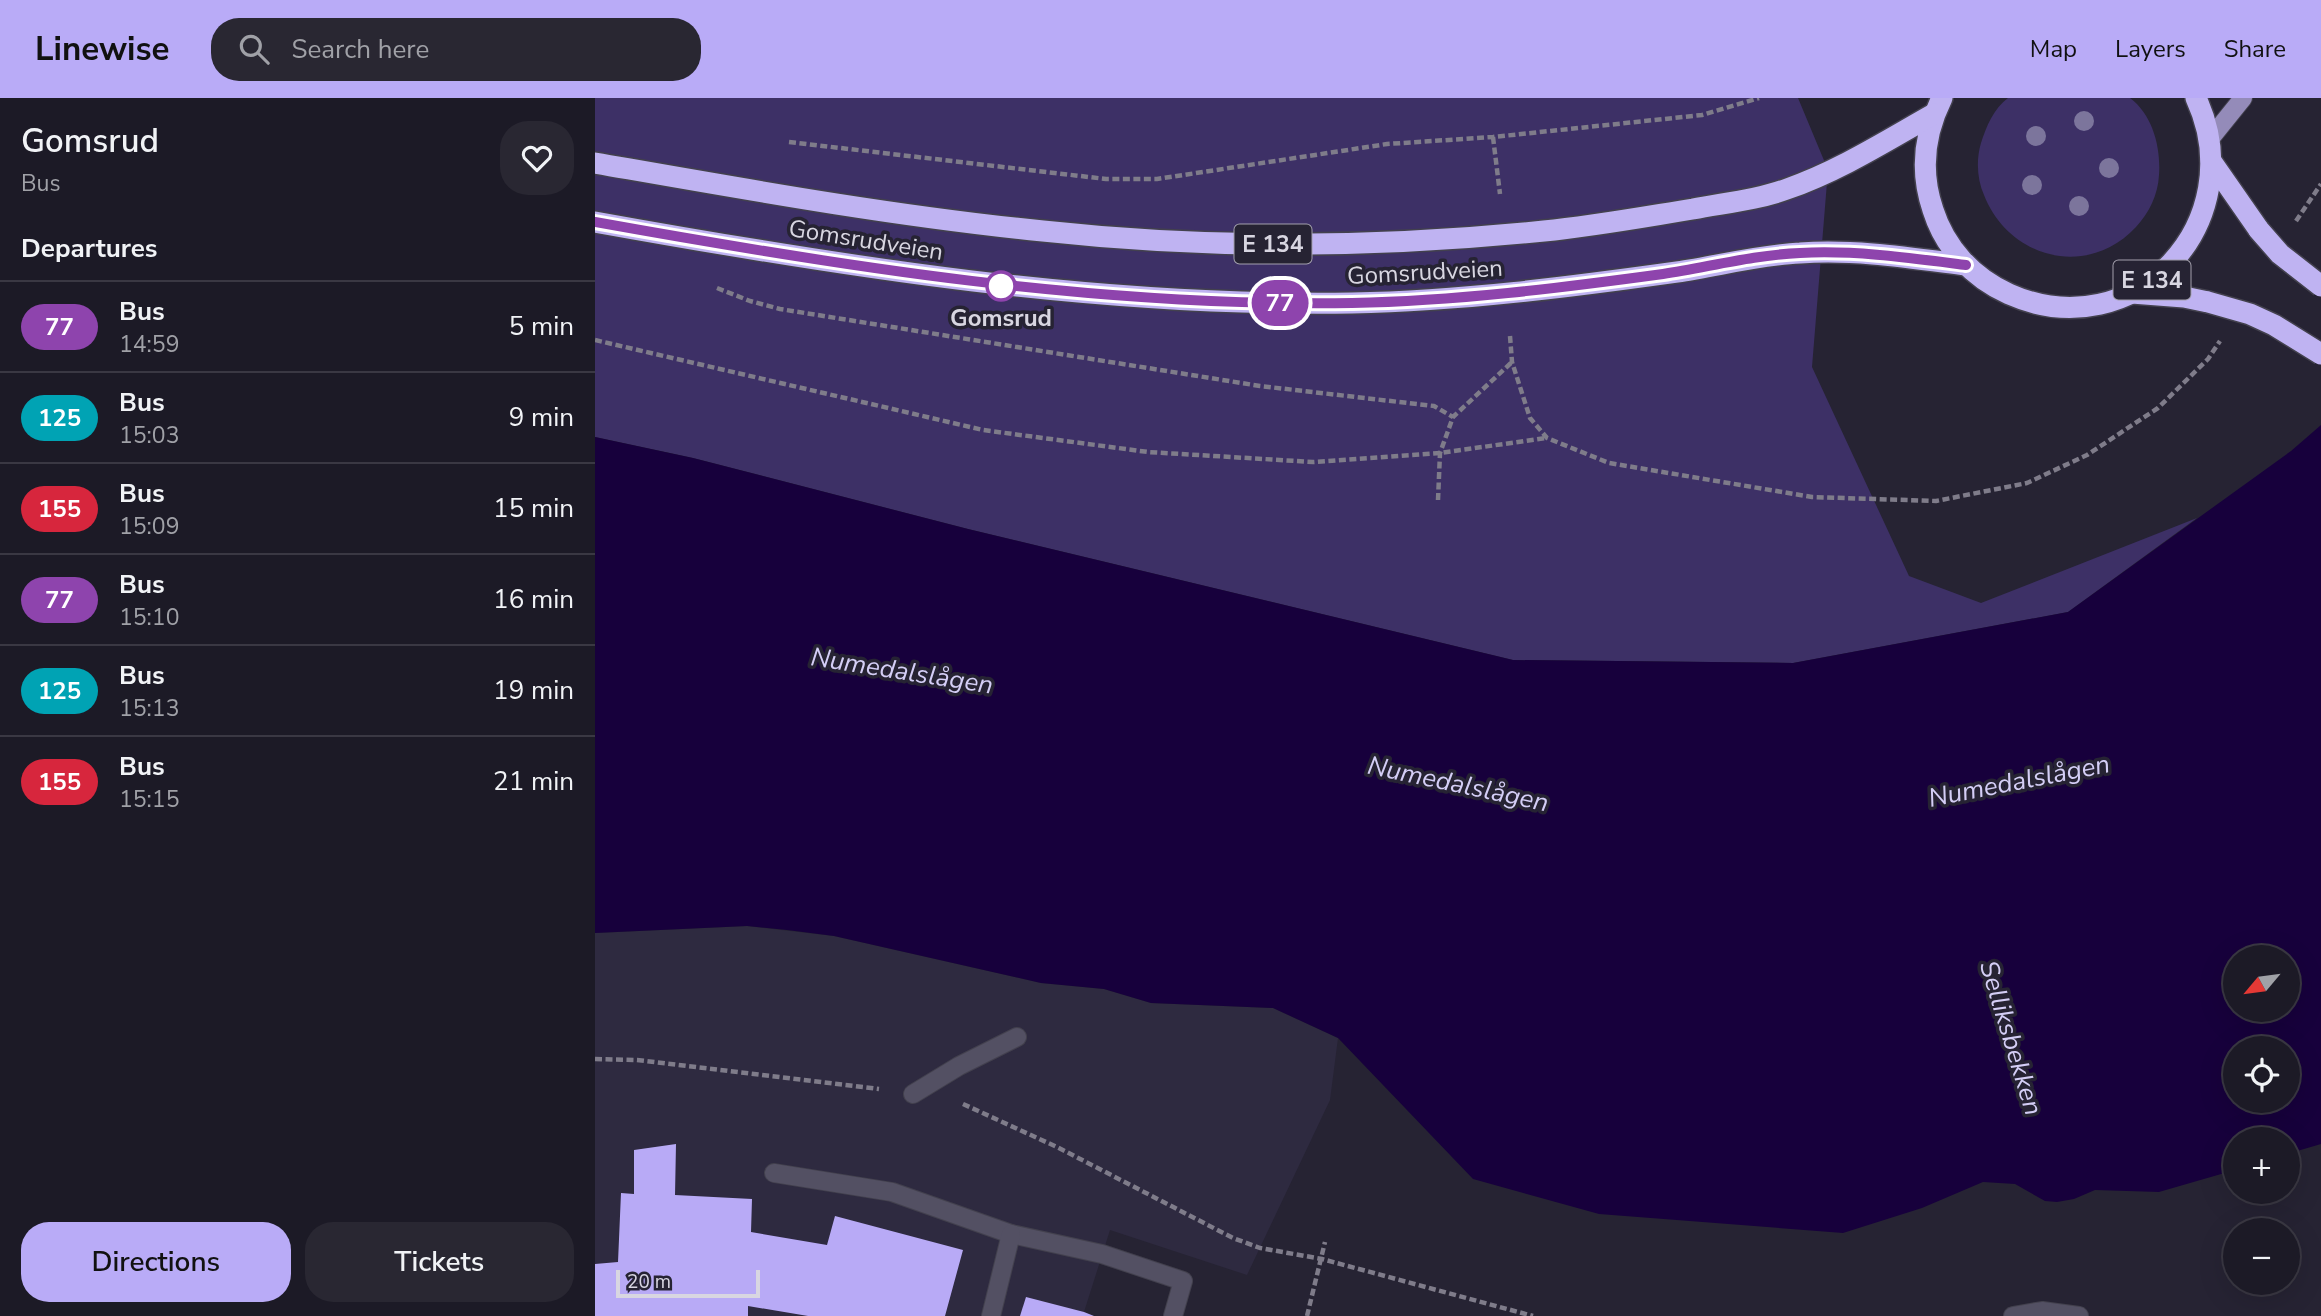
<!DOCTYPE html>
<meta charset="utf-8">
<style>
:root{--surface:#1c1a26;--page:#292732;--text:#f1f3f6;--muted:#a0a1a7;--line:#3a3843;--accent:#b9abf7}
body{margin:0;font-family:"Nunito Sans",sans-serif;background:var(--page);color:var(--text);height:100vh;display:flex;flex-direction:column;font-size:26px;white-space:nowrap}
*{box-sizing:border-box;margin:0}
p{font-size:23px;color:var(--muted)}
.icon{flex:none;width:38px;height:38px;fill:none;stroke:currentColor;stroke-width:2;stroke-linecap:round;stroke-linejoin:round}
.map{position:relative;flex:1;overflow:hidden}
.panel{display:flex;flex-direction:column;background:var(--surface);width:595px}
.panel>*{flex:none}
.badge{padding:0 14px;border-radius:23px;font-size:24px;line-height:46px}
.needle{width:46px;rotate:241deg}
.buttons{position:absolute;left:1628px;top:847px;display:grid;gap:14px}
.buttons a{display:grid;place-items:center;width:77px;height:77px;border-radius:50%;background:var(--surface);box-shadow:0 7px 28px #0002,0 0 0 2px var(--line);font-size:35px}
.scale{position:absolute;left:21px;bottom:18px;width:144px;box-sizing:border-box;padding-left:7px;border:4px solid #d8d6e1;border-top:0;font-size:19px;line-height:24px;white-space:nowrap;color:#d8d6e1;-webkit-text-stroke:5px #262333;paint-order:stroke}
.map>.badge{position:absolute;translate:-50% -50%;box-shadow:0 0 0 4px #fff}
h2{padding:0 21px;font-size:26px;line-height:63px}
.round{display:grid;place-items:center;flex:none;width:74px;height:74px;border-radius:28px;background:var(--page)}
.overview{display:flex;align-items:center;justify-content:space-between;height:119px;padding:0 21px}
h1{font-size:33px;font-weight:600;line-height:52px}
.button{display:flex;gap:14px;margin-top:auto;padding:14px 21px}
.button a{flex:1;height:80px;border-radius:28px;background:var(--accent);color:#111;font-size:28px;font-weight:600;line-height:80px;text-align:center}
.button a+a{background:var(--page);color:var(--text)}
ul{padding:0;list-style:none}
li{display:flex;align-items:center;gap:21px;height:91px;padding:0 21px;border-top:2px solid var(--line)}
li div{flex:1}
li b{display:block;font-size:26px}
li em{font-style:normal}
li .badge{min-width:77px;font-weight:700;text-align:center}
header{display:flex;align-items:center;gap:42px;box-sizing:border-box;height:98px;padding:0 35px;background:var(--accent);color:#111}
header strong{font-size:33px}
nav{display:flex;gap:38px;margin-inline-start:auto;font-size:24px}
.search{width:490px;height:63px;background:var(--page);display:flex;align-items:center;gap:18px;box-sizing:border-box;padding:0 24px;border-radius:28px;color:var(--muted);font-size:26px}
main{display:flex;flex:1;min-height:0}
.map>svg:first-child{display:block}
.built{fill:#2e2a40}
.green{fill:#3d3066}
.water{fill:#17003c;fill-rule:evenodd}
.building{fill:#b8aaf6}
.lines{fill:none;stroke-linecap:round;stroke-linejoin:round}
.lane-casing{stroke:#43414e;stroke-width:20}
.primary-casing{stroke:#43414e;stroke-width:20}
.highway-casing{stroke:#43414e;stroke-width:24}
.path{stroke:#7f7c8a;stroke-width:4.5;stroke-dasharray:7 3.5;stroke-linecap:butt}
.lane{stroke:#535063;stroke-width:18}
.primary{stroke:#948bb9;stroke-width:18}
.highway{stroke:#bfb3f2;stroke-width:21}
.highway-bridge-casing{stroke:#43414e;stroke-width:24;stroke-linecap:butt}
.highway-bridge{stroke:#bfb3f2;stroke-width:21}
.tree{fill:#7c759c}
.line-casing{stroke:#fff;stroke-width:16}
.line{stroke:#8e44ad;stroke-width:10}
.stop-dot{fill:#fff;stroke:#8e44ad;stroke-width:3.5}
.labels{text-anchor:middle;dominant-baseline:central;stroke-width:7;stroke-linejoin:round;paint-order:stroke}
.shield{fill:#262333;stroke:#a3a0ad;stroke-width:2}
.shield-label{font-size:23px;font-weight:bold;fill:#d8d6e1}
.street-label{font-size:24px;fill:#d8d6e1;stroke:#262333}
.stop-label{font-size:24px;font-weight:bold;fill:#d8d6e1;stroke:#262333}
.water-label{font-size:26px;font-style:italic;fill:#d4cef6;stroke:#262333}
</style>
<header>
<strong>Linewise</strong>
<div class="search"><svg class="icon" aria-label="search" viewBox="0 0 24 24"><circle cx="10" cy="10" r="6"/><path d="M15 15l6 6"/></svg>Search here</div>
<nav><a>Map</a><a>Layers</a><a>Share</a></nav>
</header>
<main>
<section class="panel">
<div class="overview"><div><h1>Gomsrud</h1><p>Bus</p></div><a class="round"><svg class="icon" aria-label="heart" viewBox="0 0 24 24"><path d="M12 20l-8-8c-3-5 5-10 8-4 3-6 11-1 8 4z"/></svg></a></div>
<h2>Departures</h2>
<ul>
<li><span class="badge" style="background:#8e44ad;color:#fff">77</span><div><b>Bus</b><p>14:59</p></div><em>5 min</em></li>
<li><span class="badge" style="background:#00a3b4;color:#fff">125</span><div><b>Bus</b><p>15:03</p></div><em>9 min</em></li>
<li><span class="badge" style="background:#d7263d;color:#fff">155</span><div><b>Bus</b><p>15:09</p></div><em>15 min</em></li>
<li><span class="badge" style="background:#8e44ad;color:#fff">77</span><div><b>Bus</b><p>15:10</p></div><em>16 min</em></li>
<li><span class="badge" style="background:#00a3b4;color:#fff">125</span><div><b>Bus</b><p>15:13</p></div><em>19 min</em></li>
<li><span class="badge" style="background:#d7263d;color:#fff">155</span><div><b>Bus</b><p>15:15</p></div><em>21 min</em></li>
</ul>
<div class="button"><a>Directions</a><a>Tickets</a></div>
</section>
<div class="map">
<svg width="1726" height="1218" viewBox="0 0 1726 1218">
<rect width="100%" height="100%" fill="#262333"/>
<polygon class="built" points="152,828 239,838 446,885 509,891 556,905 678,910 743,940 735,1002 652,1177 515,1132 489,1214 499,1218 0,1218 0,835"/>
<g class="green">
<polygon points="0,0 1203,0 1233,72 1217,269 1314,478 1386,505 1602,420 1473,514 1198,565 918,562 373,431 98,360 0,339"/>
<path d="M1413 0H1535C1558 17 1566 50 1564 77 1563 97 1554 115 1541 129 1493 181 1414 161 1389 97 1382 81 1381 62 1386 45 1391 29 1399 10 1413 0Z"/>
</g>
<path class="water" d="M1726 327V1046L1692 1056V1041H1640V1072L1564 1094 1500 1092 1479 1101 1462 1104 1450 1103 1420 1086 1388 1084 1327 1110 1248 1135 1004 1116 878 1081 743 940 678 910 556 905 509 891 446 885 239 838 192 832 152 828 0 835V339L98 360 373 431 918 562 1198 565 1473 514 1696 353ZM1640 859H1692V912H1640ZM1640 950H1692V1003H1640Z"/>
<g class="building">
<polygon points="81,1046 80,1097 157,1101 156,1134 232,1147 240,1118 368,1152 350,1218 213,1218 153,1208 153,1218 0,1218 0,1166 23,1164 26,1095 39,1096 39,1052"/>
<polygon points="431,1199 489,1214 499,1218 425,1218"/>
</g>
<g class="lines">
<g class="lane-casing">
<g id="lane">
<polyline points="318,996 364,968 422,939"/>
<polyline points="179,1075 297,1094 416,1136 507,1156 588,1183 578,1218"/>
<polyline points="396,1218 416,1136"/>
<polyline points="1418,1218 1447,1213 1484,1218"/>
</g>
</g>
<g class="primary-casing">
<polyline id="primary" points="1615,41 1648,0"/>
</g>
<g class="highway-casing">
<g id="highway">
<path d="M1347 0C1329 36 1325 74 1338 112 1350 150 1378 180 1414 196 1540 252 1658 123 1601 0"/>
<polyline points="1616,63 1664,132"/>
<path d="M0 65C149 91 298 118 448 133 614 151 783 150 949 133 999 128 1048 119 1098 111 1129 105 1162 102 1192 91 1244 73 1291 43 1339 16"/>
<path d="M0 124C250 169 502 209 757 205 866 203 974 189 1082 174 1123 168 1163 157 1205 155 1260 151 1316 160 1371 167"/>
<polyline points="1537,195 1589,199 1613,204"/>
</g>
</g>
<g class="path">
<polyline points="898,39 905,96"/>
<polyline points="194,44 511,81 562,81 792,46 898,39 1107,17 1164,0"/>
<polyline points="1701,123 1726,86"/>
<polyline points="122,190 155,203 185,211 665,288 839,308 858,319"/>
<polyline points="915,238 917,264 935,320 952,340 1014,365 1217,399 1341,403 1432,385 1492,357 1563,310 1613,261 1625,243"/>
<polyline points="0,242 388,332 553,354 718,364 845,355 951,340"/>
<polyline points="843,402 845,355 858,319 917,264"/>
<polyline points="0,961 42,962 284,991"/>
<polyline points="368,1006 462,1049 638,1140 665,1150 727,1161 938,1218"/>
<polyline points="712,1218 730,1144"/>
</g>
<use href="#lane" class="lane"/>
<use href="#primary" class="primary"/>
<use href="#highway" class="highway"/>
<g class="highway-bridge-casing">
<g id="highway-bridge">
<polyline points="1664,132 1685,156 1726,188"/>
<polyline points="1613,204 1655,216 1679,227 1726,256"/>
</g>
</g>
<use href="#highway-bridge" class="highway-bridge"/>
</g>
<g class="tree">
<circle cx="1489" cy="23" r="10"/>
<circle cx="1441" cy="38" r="10"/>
<circle cx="1514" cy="70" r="10"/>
<circle cx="1437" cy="87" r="10"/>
<circle cx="1484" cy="108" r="10"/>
</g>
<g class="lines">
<g class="line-casing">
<path id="line" d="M0 124C250 169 502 209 757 205 861 203 965 190 1068 176 1114 169 1158 157 1205 155 1260 152 1316 160 1371 167"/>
</g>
<use href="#line" class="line"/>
</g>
<circle class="stop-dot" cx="406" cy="188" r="14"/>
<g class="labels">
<g class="shield">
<rect x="639.5" y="126.5" width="77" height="39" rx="5"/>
<rect x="1518.5" y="162.5" width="77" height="39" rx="5"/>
</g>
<g class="shield-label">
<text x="678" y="146">E 134</text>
<text x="1557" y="182">E 134</text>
</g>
<g class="street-label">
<text transform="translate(271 142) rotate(9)">Gomsrudveien</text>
<text transform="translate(830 174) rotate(-3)">Gomsrudveien</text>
</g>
<g class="stop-label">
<text x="406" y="220">Gomsrud</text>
</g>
<g class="water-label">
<text transform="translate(307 573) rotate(9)">Numedalslågen</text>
<text transform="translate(1424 683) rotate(-11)">Numedalslågen</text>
<text transform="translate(863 686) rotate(12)">Numedalslågen</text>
<text transform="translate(1416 940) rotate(73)">Selliksbekken</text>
</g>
</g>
</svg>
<div class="buttons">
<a><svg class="needle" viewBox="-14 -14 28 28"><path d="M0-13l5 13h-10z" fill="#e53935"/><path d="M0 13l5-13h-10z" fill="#a0a1a7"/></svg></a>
<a><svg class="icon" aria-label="locate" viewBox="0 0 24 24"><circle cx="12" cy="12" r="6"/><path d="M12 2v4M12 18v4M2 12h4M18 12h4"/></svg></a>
<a>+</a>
<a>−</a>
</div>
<div class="scale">20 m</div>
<b class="badge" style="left:685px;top:205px;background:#8e44ad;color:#fff">77</b>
</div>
</main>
